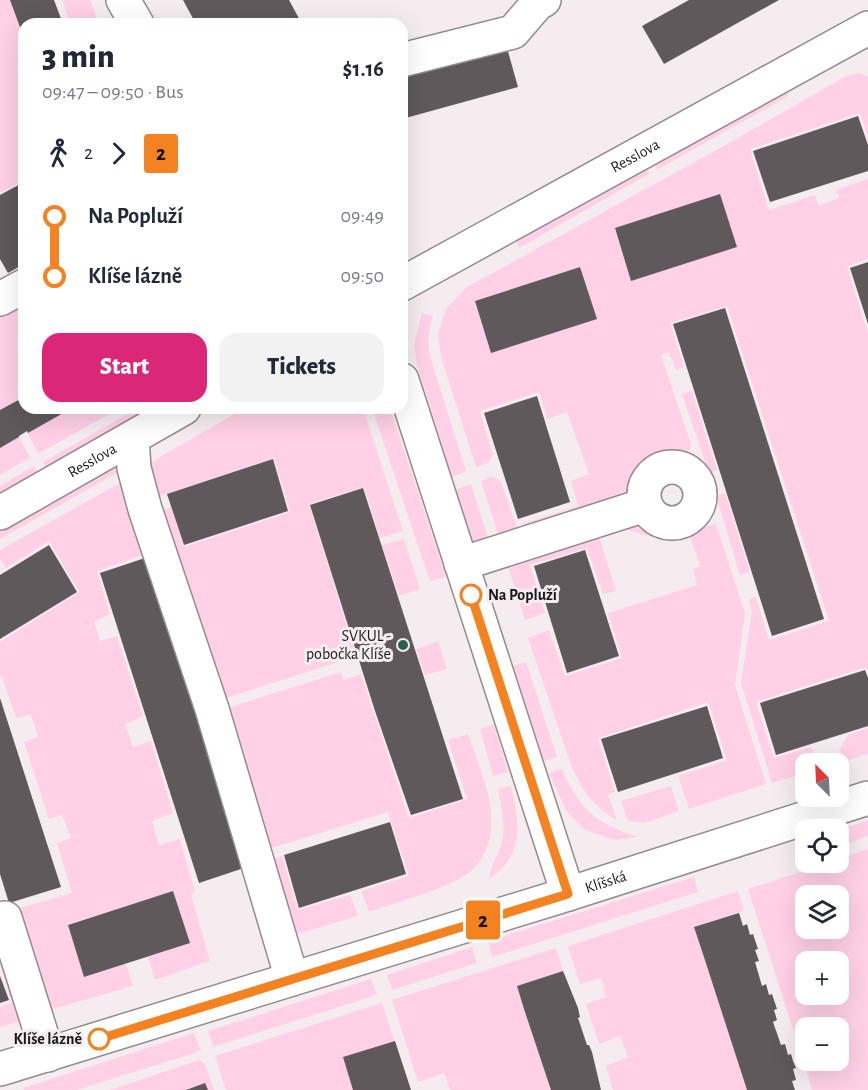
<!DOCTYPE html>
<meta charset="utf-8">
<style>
:root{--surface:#fff;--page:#f2f2f3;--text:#1f2937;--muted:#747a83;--accent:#db2777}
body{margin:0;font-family:"Alegreya Sans",sans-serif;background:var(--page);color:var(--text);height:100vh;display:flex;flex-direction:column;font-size:22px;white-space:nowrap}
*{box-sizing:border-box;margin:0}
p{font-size:20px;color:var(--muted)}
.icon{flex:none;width:33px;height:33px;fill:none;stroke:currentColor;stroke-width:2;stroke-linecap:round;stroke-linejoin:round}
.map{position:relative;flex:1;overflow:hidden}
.sheet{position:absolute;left:18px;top:18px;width:390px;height:396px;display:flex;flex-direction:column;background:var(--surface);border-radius:18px;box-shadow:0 6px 24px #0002}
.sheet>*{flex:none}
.badge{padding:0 12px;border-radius:4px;font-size:21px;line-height:39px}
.needle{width:39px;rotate:336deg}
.buttons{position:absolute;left:795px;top:753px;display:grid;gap:12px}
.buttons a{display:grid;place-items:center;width:54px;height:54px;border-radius:12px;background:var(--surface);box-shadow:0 6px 24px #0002;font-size:30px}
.map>.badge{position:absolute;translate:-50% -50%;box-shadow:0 0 0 3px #fff}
.legs{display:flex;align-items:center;gap:9px;height:66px;padding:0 24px;font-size:20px}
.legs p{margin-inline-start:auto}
.summary{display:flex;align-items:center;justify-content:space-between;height:102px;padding:0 24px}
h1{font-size:33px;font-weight:800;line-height:45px}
.action{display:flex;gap:12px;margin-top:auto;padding:12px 24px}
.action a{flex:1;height:69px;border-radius:18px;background:var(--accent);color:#fff;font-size:24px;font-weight:800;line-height:69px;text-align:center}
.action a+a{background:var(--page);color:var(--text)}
ul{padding:0 24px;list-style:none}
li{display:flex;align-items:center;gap:21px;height:60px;font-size:22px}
li i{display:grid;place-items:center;width:9px;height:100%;margin:0 8px;background:currentColor}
li i::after{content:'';width:15px;height:15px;margin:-8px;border:4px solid;border-radius:50%;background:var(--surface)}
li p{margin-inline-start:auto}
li:first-child i{background:linear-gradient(#0000 50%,currentColor 0)}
li:last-child i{background:linear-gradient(currentColor 50%,#0000 0)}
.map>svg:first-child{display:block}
.green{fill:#ffd0e6;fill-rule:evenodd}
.building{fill:#5f595c}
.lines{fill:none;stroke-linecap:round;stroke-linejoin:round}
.minor-casing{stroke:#938c8f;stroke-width:36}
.minor{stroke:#fff;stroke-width:33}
.line-1-casing{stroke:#fff;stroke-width:14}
.line-1{stroke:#f58220;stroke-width:9}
.stop-1-dot{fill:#fff;stroke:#f58220;stroke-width:3}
.poi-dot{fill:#26634e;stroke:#f5ecf0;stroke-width:2}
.labels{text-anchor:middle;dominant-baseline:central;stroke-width:6;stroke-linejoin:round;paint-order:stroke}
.street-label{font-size:16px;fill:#1c191a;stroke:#f5ecf0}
.stop-label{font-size:16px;font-weight:bold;fill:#1c191a;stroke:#f5ecf0;text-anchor:start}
.poi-label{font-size:16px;fill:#1c191a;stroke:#f5ecf0;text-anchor:end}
</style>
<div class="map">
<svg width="868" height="1090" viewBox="0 0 868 1090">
<rect width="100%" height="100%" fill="#f5ecf0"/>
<g class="green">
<polygon points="0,0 10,0 24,39 24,180 0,193"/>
<polygon points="62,0 90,0 95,12 96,19 71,24"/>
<path d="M859 73 868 77V137L860 113 750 149 769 210 815 195 819 205 839 198 836 190 868 179V259L847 266 868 334V671L866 667 756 702 774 758 811 747 817 763 806 764 805 773 772 783 741 683 752 611 749 600 756 597 769 640 829 621 727 306 670 323 684 367 676 370 669 352 661 355 691 444 690 450 653 464 638 476 626 503 527 537 522 524 578 506 571 481 589 474 567 412 547 419 539 392 480 411 493 454 488 463 476 467 441 357 438 334 446 309 467 287 731 142 846 76ZM720 195 737 247 631 280 615 229ZM580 267 596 319 491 352 475 301Z"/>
<polygon points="784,88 788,96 657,170 655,160"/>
<polygon points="647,164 649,174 519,248 515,238"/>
<polygon points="24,297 24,397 0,410 0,309"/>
<path d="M422 313 433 316C428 332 427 343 431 359L466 471 452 477 417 364 414 345Z"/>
<polygon points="692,391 717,470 709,473 682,394"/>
<polygon points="72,408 120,408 38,454 28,433"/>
<polygon points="138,408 162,408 48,471 43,462"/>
<polygon points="245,408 363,408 403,531 380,538 364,487 309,504 354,649 336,656 338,662 214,702 153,515 171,507 184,547 290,512 274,458 148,500 139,469"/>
<polygon points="372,408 390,408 446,577 430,581"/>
<polygon points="19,437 30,458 0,475 0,448"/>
<polygon points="121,458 124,469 0,539 0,526"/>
<polygon points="34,466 40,477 0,498 0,486"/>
<polygon points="492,476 501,482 521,539 502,546 481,481"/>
<polygon points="127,479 151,552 97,571 110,614 94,622 100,641 117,636 143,716 125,724 133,747 151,741 173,813 152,821 159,845 180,839 195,892 191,894 210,961 155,980 148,957 189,943 173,891 68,924 84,977 126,964 133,986 46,1011 13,910 72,893 57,843 71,838 62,815 49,819 24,742 38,737 31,714 16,718 2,677 0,677 0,642 79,592 49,541 6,568 0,558 0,550"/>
<polygon points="471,484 491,547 473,545 455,490"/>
<polygon points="725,493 750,572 740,575 716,496"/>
<path d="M716 524 745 613 735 685 766 784 689 809 678 776 727 760 708 702 598 738 615 792 608 795 617 820C591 805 583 791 571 765L528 638 549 630 565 676 622 658 608 613 697 585 693 569 700 566 690 537 672 542 616 527 634 526 672 536Z"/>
<polygon points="596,527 616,591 603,594 587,548 530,565 545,613 525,620 505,557"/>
<polygon points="404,539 420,589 399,596 382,545"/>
<polygon points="438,641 447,669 425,675 416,649"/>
<polygon points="526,662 557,757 544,761 513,666"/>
<path d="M341 672 344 680 361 674 409 818 467 799 448 740 468 734C475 752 482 771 487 790 495 818 494 851 471 871 452 888 394 903 369 912L361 891 409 876 388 812 262 851 218 711Z"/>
<polygon points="494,724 508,772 493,776 480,729"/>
<polygon points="868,728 868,754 842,762 839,751 848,735"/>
<path d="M562 769C581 811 594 822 637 837L614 840 585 830 567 812 549 773Z"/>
<path d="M511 786C520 825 525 854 489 879 490 865 498 857 502 843 506 826 501 806 498 789Z"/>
<polygon points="671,786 679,811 644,823 628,821 621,801"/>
<polygon points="868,820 868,836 839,847 839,830"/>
<path d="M868 849V1090H812L805 1066 819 1061 838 1060V1028H806L805 1056 802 1057 748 889 828 863 838 862 839 859ZM806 896H838V928H806ZM806 962H838V994H806Z"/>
<polygon points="282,856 298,910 350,895 358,916 290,936 266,861"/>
<polygon points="694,877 698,892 492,957 488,941"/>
<polygon points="738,891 744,911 695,927 747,1090 613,1090 606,1066 628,1057 620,1036 599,1044 586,1004 606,997 601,978 580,984 568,946"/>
<polygon points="0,942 21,1021 0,1027 0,1007 12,1003 0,964"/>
<polygon points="472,947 477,963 392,990 387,975"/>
<polygon points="556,948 563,971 518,986 551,1090 450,1090 444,1073 418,1082 392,1000"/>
<polygon points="371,979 377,995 213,1047 208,1031"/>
<polygon points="382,1003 411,1090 226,1090 215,1056"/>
<polygon points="194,1033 201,1051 77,1090 24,1090 23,1088"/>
<polygon points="199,1060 205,1064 214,1090 110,1090"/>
</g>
<g class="building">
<polygon points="10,0 54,0 63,24 24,24 24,38"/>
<polygon points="183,0 289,0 302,24 196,24"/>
<polygon points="689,0 779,0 664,64 642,26"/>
<polygon points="505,41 518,87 402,119 402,69"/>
<polygon points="858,116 868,145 868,171 770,202 753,151"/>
<polygon points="24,182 24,264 8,273 0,259 0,195"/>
<polygon points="720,194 737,247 631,281 615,228"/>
<polygon points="868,262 868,324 850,268"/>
<polygon points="580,267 597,319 491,353 475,301"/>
<polygon points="725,308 824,619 772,636 673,324"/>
<polygon points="537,396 570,502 518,519 484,413"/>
<polygon points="24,397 24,408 72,408 28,433 27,431 19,436 19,437 0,448 0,410"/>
<polygon points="273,459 288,511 184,545 167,494"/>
<polygon points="363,488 463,799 411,815 375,711 310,505"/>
<polygon points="49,545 77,592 0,639 0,575"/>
<polygon points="585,550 619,656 567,673 534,566"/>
<polygon points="151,556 250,866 199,883 100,573"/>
<polygon points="865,670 868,678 868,726 776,755 760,703"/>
<polygon points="0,698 61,887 9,903 0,874"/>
<polygon points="707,706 723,758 618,792 601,739"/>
<polygon points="390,822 406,874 299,908 284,855"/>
<polygon points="173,891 190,943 84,977 68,925"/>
<polygon points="739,913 743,926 747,924 750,935 753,934 758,949 755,950 759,961 755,962 762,986 766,984 769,995 772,994 777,1009 774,1010 777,1020 773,1022 781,1045 785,1044 788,1055 791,1054 793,1061 796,1068 793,1069 796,1080 792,1081 795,1090 747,1090 703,954 694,927"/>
<polygon points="563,971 578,1008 580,1017 578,1018 587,1045 589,1045 592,1052 601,1090 551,1090 524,1009 517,986"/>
<polygon points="0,976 9,1000 0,1003"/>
<polygon points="395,1041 411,1090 353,1090 343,1057"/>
<polygon points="205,1083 208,1090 186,1090"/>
</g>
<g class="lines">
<g class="minor-casing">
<g id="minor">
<polyline points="123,0 137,24"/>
<polyline points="402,60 513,32 537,4 544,0"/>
<path id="s1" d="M402 284 868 28"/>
<polyline points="0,299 24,286"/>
<polyline points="402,380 568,894"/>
<polyline points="132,438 134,468 145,509 212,709 292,979"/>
<circle cx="672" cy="495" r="28"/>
<path id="s2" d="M0 513 184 408"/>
<polyline points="461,564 645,505"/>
<polyline points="0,919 5,918 48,1055"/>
<path id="s3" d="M0 1069 568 894 868 798"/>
</g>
</g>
<use href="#minor" class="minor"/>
</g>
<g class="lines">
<g class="line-1-casing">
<polyline id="line-1" points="99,1039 568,894 471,595"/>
</g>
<use href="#line-1" class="line-1"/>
</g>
<g class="stop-1-dot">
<circle cx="471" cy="595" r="10"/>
<circle cx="99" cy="1039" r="10"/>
</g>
<circle class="poi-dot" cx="403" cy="645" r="6"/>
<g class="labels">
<g class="street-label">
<text stroke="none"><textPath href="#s1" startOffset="266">Resslova</textPath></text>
<text stroke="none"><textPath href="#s2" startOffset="106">Resslova</textPath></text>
<text stroke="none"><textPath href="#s3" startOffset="634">Klíšská</textPath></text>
</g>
<g class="stop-label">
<text x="488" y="595">Na Popluží</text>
<text x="82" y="1039" text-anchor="end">Klíše lázně</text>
</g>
<g class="poi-label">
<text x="391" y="636">SVKUL -<tspan x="391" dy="18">pobočka Klíše</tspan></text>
</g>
</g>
</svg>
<div class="buttons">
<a><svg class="needle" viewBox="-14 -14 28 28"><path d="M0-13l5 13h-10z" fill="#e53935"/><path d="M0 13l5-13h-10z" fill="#747a83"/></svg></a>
<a><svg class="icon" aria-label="locate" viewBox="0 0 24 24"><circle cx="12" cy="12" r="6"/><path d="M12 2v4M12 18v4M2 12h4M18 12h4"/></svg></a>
<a><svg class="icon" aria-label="layers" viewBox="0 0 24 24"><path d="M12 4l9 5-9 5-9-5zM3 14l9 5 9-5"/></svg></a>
<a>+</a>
<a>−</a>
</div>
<b class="badge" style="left:483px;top:920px;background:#f58220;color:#111">2</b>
<section class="sheet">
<div class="summary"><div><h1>3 min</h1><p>09:47 – 09:50 · Bus</p></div><b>$1.16</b></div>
<div class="legs"><svg class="icon" aria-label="walk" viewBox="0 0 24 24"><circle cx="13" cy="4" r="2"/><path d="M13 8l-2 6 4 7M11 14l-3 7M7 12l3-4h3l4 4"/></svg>2<svg class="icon" aria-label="forward" viewBox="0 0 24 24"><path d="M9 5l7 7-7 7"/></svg><b class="badge" style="background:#f58220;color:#111">2</b></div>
<ul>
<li><i style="color:#f58220"></i><b>Na Popluží</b><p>09:49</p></li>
<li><i style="color:#f58220"></i><b>Klíše lázně</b><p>09:50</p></li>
</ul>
<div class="action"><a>Start</a><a>Tickets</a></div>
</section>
</div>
